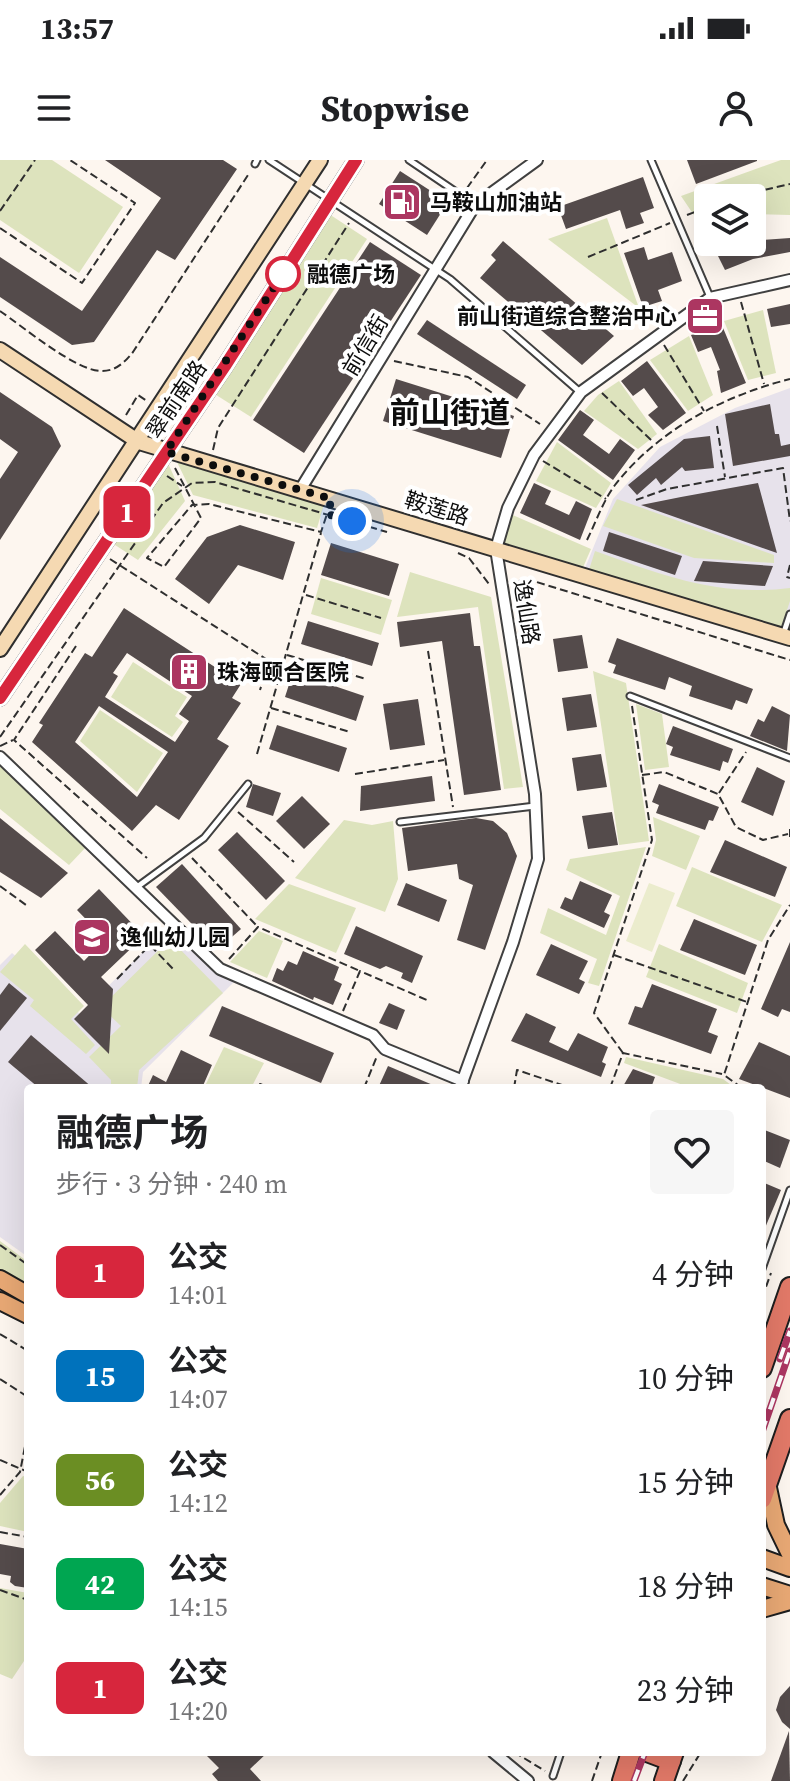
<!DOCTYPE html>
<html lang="zh">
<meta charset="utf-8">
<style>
:root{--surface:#fff;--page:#f6f6f6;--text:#202124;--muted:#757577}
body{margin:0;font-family:"Source Serif 4","Noto Sans SC",serif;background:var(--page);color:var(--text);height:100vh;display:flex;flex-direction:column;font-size:30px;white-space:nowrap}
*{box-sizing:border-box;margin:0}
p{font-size:26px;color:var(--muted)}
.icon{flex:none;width:44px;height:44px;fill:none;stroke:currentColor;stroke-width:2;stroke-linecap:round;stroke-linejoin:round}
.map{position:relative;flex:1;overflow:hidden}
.sheet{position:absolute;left:24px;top:924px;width:742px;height:672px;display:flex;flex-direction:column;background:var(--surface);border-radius:8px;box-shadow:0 8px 32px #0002}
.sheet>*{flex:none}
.badge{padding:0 16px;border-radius:12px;font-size:28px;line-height:52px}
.buttons{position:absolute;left:694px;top:24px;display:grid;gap:16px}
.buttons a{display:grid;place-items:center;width:72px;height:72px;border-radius:8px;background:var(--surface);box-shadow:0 8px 32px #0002;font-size:40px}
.you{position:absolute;width:40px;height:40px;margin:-20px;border:6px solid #fff;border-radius:50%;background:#1a73e8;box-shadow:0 0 0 12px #1a73e833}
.map>.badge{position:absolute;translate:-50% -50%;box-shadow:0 0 0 4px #fff}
.round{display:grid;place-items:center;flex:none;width:84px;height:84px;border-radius:8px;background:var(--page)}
.head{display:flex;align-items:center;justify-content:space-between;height:136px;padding:0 32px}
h1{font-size:38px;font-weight:700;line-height:60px}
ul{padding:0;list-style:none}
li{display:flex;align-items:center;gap:24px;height:104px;padding:0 32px}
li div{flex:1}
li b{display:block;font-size:30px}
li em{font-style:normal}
li .badge{min-width:88px;font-weight:700;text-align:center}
.status{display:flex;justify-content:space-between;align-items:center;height:56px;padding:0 40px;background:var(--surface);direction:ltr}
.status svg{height:22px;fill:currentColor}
header{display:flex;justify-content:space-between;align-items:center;height:104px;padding:0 32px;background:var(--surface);font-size:36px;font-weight:700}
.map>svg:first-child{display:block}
.industrial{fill:#e7e2eb}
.green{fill:#dde3bd}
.pitch{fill:#ebeccd}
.building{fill:#544b4b;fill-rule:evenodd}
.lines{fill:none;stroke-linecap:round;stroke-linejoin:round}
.lane-casing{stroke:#404040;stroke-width:9}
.street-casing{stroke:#404040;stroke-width:14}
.secondary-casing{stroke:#2f2f2f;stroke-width:18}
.primary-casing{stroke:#1e1e1e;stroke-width:20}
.highway-casing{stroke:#1e1e1e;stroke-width:22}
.path{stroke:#2f2f2f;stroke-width:2;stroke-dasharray:8 4;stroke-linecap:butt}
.lane{stroke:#fff;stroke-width:5}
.street{stroke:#fff;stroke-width:10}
.secondary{stroke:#f5d9b2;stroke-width:14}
.primary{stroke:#e8a874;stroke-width:16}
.highway{stroke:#e27968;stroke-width:18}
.rail-casing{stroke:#ac3661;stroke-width:7}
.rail{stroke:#fff;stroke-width:4;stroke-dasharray:12;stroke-linecap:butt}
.line-casing{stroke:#fff;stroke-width:18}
.line{stroke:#d7263d;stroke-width:12}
.walk{stroke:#0d0d0d;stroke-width:8;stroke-dasharray:0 14.4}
.stop-dot{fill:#fff;stroke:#d7263d;stroke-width:4}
.labels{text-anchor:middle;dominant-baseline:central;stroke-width:8;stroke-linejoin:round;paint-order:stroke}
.poi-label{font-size:22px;font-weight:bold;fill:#0d0d0d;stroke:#fff;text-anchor:start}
.stop-label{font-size:22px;font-weight:bold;fill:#0d0d0d;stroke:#fff;text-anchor:start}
.street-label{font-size:22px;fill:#0d0d0d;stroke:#fff}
.district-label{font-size:30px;font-weight:bold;fill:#0d0d0d;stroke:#fff}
</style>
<div class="status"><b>13:57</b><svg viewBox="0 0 49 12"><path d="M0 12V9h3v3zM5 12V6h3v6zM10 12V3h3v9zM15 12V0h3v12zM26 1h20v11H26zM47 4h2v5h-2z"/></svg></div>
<header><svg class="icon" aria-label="menu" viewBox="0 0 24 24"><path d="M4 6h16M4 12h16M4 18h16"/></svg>Stopwise<svg class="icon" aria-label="person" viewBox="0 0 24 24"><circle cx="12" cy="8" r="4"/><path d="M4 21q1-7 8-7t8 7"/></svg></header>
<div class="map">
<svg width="790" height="1621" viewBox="0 0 790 1621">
<rect width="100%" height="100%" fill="#fdf6ef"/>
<g class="industrial">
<polygon points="790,228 790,454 783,476 583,413 613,339 660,287 735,248"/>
<polygon points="171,764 237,819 143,912 141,928 28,928 28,1097 0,1077 0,805 12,793 80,854"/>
</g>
<g class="green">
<polygon points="0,0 52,0 123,47 79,113 0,60"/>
<polygon points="781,0 790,0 790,55 752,54 752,38 708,38 708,68 704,70 681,36"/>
<polygon points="329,54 367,79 251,257 213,233"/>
<polygon points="607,58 639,148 548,79"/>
<polygon points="763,150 776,213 748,220 724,161"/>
<polygon points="689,176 713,235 688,251 650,200"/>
<polygon points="619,221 657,274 638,289 584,251 598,235"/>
<polygon points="557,282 611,323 596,348 536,321"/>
<polygon points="175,298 325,341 317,368 193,335"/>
<polygon points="167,301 185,341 138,400 112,383"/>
<polygon points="617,339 774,395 774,403 694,398 603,366"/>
<polygon points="508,353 591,389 581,412 498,387"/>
<path d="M595 391C662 415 717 437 790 428V441L780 471 588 413Z"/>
<polygon points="410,412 491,437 523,627 504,629 478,447 397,457"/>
<polygon points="321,418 392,440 381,475 311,454"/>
<polygon points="133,502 187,537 175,556 183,562 172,577 111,537"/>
<polygon points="593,511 626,523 649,681 619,685"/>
<polygon points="636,544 662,554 669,607 645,610"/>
<polygon points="100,550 163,593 137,632 80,581"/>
<polygon points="0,603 87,686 69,705 0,649"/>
<polygon points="653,657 700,676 686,710 652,696 656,680"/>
<polygon points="344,660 372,665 393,661 398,719 385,752 295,718"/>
<polygon points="646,687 599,826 588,823 597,799 540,773 548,748 606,775 620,736 566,710 570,699"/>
<polygon points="692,707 782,745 762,782 676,746"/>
<polygon points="289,724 356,748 336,793 255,759"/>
<polygon points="259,771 283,781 267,818 230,802"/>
<polygon points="170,779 223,833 139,910 137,928 111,928 111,920 89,897 121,866 101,847"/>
<polygon points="25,784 84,846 71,859 95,885 86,894 30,846 34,840 0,812"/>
<polygon points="659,784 748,823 737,853 646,817"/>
<polygon points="224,887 264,903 251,928 204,928"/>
<polygon points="626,897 723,919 735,928 691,928 624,903"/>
<polygon points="0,1081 28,1102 28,1130 0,1115"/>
<polygon points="23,1316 28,1317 28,1372 0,1366 0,1343"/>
<polygon points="0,1428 28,1433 28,1495 12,1519 0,1514"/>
</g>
<polygon class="pitch" points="649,723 675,733 652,792 626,781"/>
<g class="building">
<polygon points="105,0 223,0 237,9 175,100 157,90 94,182 72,185 0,137 0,97 82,151 161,38"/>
<polygon points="687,0 757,0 757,1 696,24"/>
<polygon points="400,11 448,42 427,75 379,44"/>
<polygon points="643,17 654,48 640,53 644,63 626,69 620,50 566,69 558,47"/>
<polygon points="790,78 790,92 753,99 725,110 716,92 736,86 734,82"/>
<polygon points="503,81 614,176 582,205 480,118 496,100 491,95"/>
<polygon points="370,82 421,115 304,293 253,260"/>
<polygon points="644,87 648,100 672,92 682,121 658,130 662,141 643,147 624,93"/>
<polygon points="790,144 790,164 771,167 767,149"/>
<polygon points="427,160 526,225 517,239 417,174"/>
<polygon points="721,163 746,223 721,233 717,211 720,210 711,187 698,192 691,175"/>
<polygon points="647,201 686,253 663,270 648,255 658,247 644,228 633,236 621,221"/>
<polygon points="396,219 514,256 501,298 383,261"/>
<polygon points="0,232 52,267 61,286 0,380 0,319 18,292 0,279"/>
<polygon points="770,244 775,274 779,274 781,286 790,284 790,296 733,306 725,254"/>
<polygon points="580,250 594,260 583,275 609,294 620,279 635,290 613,320 558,280"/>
<polygon points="710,276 714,308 685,311 682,307 661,325 656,318 637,335 628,325 684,279"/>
<polygon points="534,323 551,331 545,344 569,355 576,341 592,349 580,380 520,353"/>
<polygon points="758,323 777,393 641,345 681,337"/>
<polygon points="240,365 295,382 283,420 238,405 209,444 175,419 207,377"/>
<polygon points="609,372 682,396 675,415 603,391"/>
<polygon points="331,383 399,404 389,436 321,415"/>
<polygon points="703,401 773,406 765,426 694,421"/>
<path d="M124 448 241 524 232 538 241 543 217 579 229 586 179 660 156 645 132 671 32 582 43 565 39 563 85 493 92 497ZM127 493 192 536 179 554 189 561 175 582 105 537 118 516 113 513ZM99 546 168 592 137 637 75 582Z"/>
<polygon points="470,453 474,486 480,486 501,630 464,635 442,481 400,487 397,462"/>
<polygon points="308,461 379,483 372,506 301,484"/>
<polygon points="582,475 588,508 558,512 553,479"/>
<polygon points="617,478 753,529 747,544 736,540 732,550 689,536 692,526 669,517 665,530 613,513 616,505 608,502"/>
<polygon points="293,512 364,536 356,561 285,537"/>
<polygon points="591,534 597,567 567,571 562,538"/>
<polygon points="418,539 425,585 390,590 383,544"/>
<polygon points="772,546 790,555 787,591 750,576 758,559 764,562"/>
<polygon points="277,565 347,588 339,612 269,589"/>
<polygon points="673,566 733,589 728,603 723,601 720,611 670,595 673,587 666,584"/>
<polygon points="601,594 607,627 577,631 572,598"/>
<polygon points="757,607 785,621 773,656 741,642"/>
<polygon points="432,616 435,641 360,651 361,626"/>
<polygon points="253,624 281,633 273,656 246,647"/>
<polygon points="659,624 719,647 713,661 709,660 705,670 656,653 659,645 652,642"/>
<polygon points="302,636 330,664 304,689 276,661"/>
<polygon points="612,652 618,685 588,689 582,656"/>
<polygon points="0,658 68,713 41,738 0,712"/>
<polygon points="476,658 493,661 507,673 517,696 485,790 457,780 473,725 459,719 457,704 408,711 402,668"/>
<polygon points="237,672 285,721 266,740 218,690"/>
<polygon points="725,680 787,707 775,737 710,712"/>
<polygon points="182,704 241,769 217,790 156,727"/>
<polygon points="580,721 612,735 604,752 610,755 604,768 560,748 565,737 572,740"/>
<polygon points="406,723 447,740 439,762 397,745"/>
<polygon points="99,729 144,776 101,817 113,829 109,894 74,859 88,845 35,790 55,771 84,801 105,779 77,750"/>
<polygon points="694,759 757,785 745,815 680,790"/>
<polygon points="356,766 423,796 412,823 401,818 403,813 386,806 380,809 344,794"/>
<polygon points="790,782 790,852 782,849 778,857 761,849"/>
<polygon points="551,784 588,801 579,819 585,822 579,834 536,815"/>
<polygon points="303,791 339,807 334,820 342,824 333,845 314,837 313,840 272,821 277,808 283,811 288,801 297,805"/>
<polygon points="9,823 27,838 0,871 0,835"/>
<polygon points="652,824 717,849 708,872 718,876 711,894 628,864 635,846 642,848"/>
<polygon points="389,843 405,850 397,870 379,863"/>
<polygon points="222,846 334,893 321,923 209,876"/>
<polygon points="526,853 556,867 549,882 568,891 578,873 608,887 602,902 606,904 601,917 511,881"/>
<polygon points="31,875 93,928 39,928 8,902"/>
<polygon points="759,882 790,896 790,938 739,919"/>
<polygon points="181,890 212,905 202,928 147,928 153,915 166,922"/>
<polygon points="388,906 440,928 378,928"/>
<polygon points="633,909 655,917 651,928 622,928"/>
<polygon points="762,969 790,980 780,1008 762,1000"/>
<polygon points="762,1022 781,1030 762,1075"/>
<polygon points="0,1384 28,1389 28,1428 15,1426 10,1422 11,1416 0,1414"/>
<polygon points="790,1526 790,1569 782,1562 776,1550 780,1537"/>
<polygon points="789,1571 790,1621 771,1621"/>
<polygon points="203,1592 268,1592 250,1609 261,1621 218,1621 212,1614 219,1608"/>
</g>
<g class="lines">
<g class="lane-casing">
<g id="lane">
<polyline points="269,0 450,119 580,232"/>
<polyline points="409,0 474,44"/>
<polyline points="651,0 710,137"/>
<polyline points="255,4 257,0"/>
<polyline points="783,475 790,454"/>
<polyline points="630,536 790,598"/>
<polyline points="400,662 535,646"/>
<polyline points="137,727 204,678 248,624"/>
<polyline points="762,1109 790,1030"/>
<polyline points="553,1616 561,1592"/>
</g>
</g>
<g class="street-casing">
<g id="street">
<polyline points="300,330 475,45 537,0"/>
<polyline points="0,597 220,809 373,875 385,889 463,921"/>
<polyline points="460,928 513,782 538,699 535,634 496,389 508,348 534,295 581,232 710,138 790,120"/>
<polyline points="493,1592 528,1621"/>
</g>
</g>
<g class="secondary-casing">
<g id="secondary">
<polyline points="0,190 139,282 790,478"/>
<polyline points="0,489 320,0"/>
<polyline points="0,538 225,206 356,0"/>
</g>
</g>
<g class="primary-casing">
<g id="primary">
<polyline points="0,1119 28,1135"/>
<polyline points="0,1141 28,1155"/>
<polyline points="767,1323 776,1365 790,1394"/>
<polyline points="762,1398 790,1408"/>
<polyline points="762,1426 790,1435"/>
<polyline points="762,1449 790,1441"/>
</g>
</g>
<g class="highway-casing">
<g id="highway">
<polyline points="762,1208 790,1127"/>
<polyline points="762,1339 790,1259"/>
<polyline points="647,1592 671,1601"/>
<polyline points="622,1621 631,1592"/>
<polyline points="664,1621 674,1592"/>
</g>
</g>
<g class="path">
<polyline points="467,28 487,0"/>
<polyline points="730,38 790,24"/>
<polyline points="0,51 35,0"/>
<polyline points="687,55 708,47"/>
<polyline points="0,68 82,123 135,43 70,0"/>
<polyline points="588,97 670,63"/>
<polyline points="741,142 764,224"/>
<path d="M0 151C22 166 77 212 102 211 116 211 125 202 133 192L250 12"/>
<polyline points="664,185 704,251"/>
<polyline points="394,201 468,217 540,264"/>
<polyline points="602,233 652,281"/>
<polyline points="126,255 138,235 147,241"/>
<polyline points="717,266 725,317"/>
<polyline points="213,290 218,268 349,63"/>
<polyline points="543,301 606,339"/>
<polyline points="175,308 201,358 164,407 147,398 192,345 209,344 321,372 327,354"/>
<polyline points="167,316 182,326"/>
<polyline points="636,340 667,329 783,308 790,361"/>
<path d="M587 380C596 362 603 341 615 325 658 270 723 236 790 219"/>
<polyline points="458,393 469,398 489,424"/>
<polyline points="110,399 269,501 260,530"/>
<polyline points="790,405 787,417 790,418"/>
<polyline points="515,424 522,419 530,420 790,500"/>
<polyline points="306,435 381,458"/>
<polyline points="76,486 14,580 147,698"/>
<polyline points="428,491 453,647"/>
<polyline points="287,495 366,519"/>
<polyline points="271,548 350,572"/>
<polyline points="0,577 163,343 192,323 215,322 387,372"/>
<polyline points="0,586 13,580"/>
<polyline points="257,594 321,373"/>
<polyline points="355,614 444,600"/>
<polyline points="642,615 664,612 718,634 736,667 763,680 788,674"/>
<polyline points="719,633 746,592"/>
<polyline points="238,652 294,702"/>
<polyline points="790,669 790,679"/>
<polyline points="192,698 257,766"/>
<polyline points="0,726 26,745"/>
<polyline points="614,795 747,842"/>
<polyline points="229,799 258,767 360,811"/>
<polyline points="117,819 150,785 174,810"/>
<polyline points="343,851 360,811 429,841"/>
<polyline points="623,893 594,853 652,680 632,546"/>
<polyline points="259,928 260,924 271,928"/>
<polyline points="364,928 377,896"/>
<polyline points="514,928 517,910 571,928"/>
<polyline points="610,928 623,893 722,914"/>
<polyline points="742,928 724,915 768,780 790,745"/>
<polyline points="0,1085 28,1105"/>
<polyline points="762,1138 771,1113"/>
<polyline points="0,1174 28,1191"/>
<polyline points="0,1219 28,1237"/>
<polyline points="0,1300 28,1312"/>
<polyline points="0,1335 20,1312 28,1271"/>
<polyline points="0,1372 28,1377"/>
<polyline points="0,1430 28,1440"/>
<polyline points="514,1592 545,1611"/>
<polyline points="592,1621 602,1592"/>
<polyline points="683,1621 701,1592"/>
</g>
<use href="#lane" class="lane"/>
<use href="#street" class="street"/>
<use href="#secondary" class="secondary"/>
<use href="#primary" class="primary"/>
<use href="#highway" class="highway"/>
<g class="rail-casing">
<g id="rail">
<polyline points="780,1199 790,1171"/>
<polyline points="762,1272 790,1191"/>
<polyline points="634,1621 645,1592"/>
</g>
</g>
<use href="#rail" class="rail"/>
</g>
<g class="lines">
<g class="line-casing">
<polyline id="line" points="0,538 225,206 356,0"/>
</g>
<use href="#line" class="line"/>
<polyline class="walk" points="283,114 286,109 166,292 332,339 327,354 352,361"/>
</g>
<defs>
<g id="fuel-square" transform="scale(2)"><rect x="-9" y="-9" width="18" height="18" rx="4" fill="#ac3661" stroke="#fff"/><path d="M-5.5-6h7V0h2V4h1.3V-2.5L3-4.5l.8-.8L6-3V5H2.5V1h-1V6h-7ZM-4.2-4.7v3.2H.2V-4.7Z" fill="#fff"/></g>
<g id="office-square" transform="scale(2)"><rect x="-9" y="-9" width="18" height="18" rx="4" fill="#ac3661" stroke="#fff"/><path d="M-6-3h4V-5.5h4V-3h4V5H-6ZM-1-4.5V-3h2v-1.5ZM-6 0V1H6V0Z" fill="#fff"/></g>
<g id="building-square" transform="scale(2)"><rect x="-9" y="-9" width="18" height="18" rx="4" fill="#ac3661" stroke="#fff"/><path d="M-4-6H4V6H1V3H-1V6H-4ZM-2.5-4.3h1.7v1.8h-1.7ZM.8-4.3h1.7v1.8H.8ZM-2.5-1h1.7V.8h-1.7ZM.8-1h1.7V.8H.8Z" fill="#fff"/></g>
<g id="school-square" transform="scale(2)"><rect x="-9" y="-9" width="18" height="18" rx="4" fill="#ac3661" stroke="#fff"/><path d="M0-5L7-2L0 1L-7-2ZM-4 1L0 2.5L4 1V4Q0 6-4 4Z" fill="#fff"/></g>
</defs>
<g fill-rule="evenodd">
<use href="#fuel-square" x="402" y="42"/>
<use href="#office-square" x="705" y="156"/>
<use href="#building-square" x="189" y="512"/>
<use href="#school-square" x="92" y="777"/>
</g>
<circle class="stop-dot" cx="283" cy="114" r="16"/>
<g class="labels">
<g class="poi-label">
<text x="430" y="42">马鞍山加油站</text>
<text x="677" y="156" text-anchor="end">前山街道综合整治中心</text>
<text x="217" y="512">珠海颐合医院</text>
<text x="120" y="777">逸仙幼儿园</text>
</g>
<g class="stop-label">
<text x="307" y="114">融德广场</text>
</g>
<g class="street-label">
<text transform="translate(365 185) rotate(-59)">前信街</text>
<text transform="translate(176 239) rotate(-56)">翠前南路</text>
<text transform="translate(437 348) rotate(17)">鞍莲路</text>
<text transform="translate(527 452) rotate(81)">逸仙路</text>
</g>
<g class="district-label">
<text x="450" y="252">前山街道</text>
</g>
</g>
</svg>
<div class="buttons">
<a><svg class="icon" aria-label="layers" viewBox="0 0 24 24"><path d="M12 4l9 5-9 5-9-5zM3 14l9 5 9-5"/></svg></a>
</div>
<div class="you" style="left:352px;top:361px"></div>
<b class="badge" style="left:127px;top:352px;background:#d7263d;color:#fff">1</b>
<section class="sheet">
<div class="head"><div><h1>融德广场</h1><p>步行 · 3 分钟 · 240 m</p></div><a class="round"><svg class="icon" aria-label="heart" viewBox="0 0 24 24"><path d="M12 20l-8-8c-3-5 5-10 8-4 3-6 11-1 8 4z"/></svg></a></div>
<ul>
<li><span class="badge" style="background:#d7263d;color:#fff">1</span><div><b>公交</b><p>14:01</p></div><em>4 分钟</em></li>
<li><span class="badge" style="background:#0072bc;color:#fff">15</span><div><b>公交</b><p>14:07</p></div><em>10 分钟</em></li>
<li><span class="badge" style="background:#6b8e23;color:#fff">56</span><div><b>公交</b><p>14:12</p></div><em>15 分钟</em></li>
<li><span class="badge" style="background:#00a651;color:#fff">42</span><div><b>公交</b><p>14:15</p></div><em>18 分钟</em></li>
<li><span class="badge" style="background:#d7263d;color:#fff">1</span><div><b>公交</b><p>14:20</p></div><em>23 分钟</em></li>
</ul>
</section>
</div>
